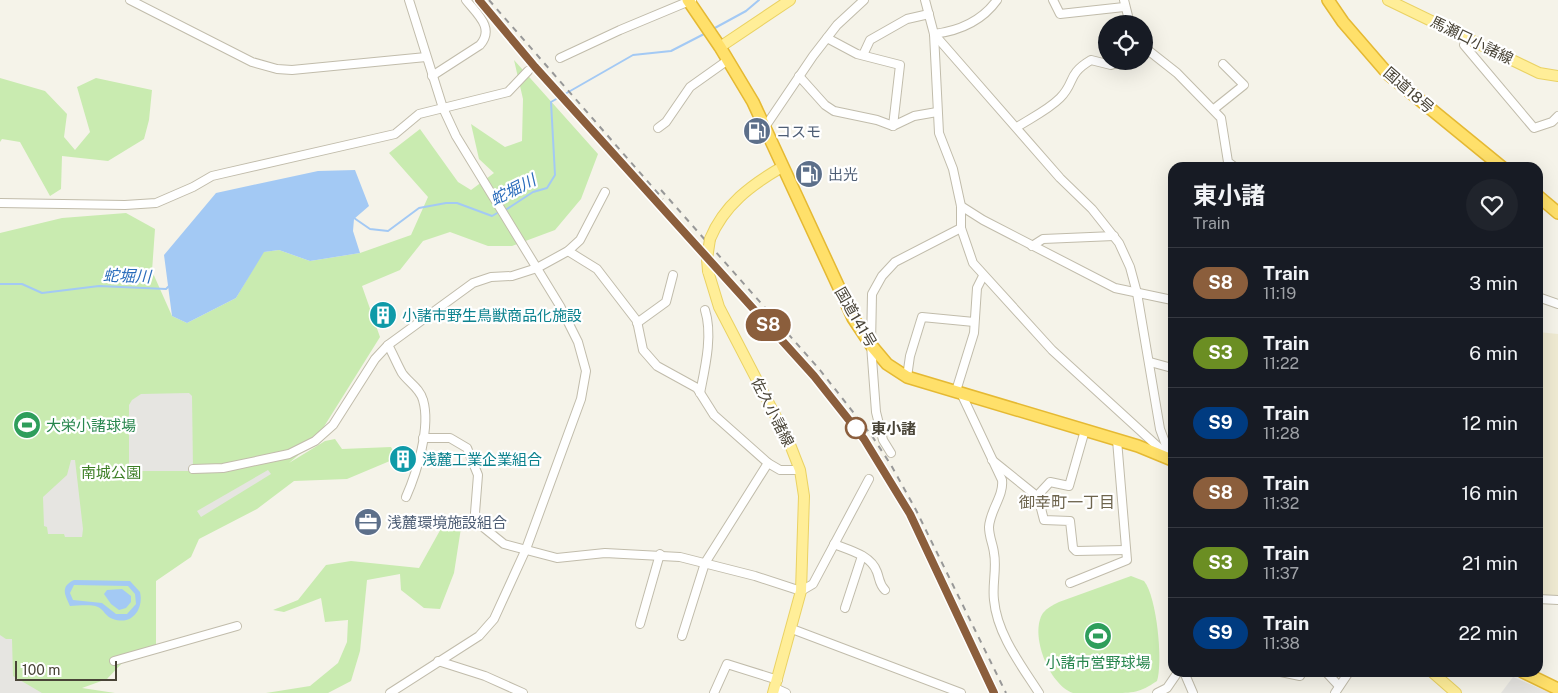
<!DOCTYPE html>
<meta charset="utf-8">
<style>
:root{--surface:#171b24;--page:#20242c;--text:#f1f3f6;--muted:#9ea1a6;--line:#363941}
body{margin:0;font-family:"Public Sans","Noto Sans JP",sans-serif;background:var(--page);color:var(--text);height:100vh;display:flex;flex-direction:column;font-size:19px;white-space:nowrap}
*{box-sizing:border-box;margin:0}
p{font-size:16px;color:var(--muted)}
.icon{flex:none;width:28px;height:28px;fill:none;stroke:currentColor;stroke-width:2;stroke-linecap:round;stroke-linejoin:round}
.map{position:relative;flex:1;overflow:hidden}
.details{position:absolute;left:1168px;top:162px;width:375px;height:515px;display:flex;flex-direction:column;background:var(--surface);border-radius:15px;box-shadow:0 5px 20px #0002}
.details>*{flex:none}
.badge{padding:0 10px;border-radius:16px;font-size:18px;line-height:32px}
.tools{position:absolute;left:1098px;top:15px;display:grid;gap:10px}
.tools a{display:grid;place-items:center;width:55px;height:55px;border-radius:50%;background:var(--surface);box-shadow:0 5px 20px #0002;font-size:25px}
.scale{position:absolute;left:15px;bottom:12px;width:102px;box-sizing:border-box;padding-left:5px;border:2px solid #494437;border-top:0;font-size:14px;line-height:18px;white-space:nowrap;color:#494437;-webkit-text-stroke:4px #fff;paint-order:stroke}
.map>.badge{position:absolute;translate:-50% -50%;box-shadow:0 0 0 2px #fff}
.round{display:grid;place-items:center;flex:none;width:52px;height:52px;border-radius:26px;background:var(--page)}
.summary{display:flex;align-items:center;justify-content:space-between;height:85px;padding:0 25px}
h1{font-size:24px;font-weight:700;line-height:38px}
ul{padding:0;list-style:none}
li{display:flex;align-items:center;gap:15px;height:70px;padding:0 25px;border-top:1px solid var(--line)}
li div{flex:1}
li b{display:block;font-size:19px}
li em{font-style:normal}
li .badge{min-width:55px;font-weight:700;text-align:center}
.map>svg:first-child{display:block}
.education{fill:#efead2}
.green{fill:#c9ebb0}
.parking{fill:#e6e5e1}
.water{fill:#a3c9f4;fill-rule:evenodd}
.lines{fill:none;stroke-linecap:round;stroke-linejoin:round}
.stream{stroke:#a3c9f4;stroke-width:2}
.minor-casing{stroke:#c1bcab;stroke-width:10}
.major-casing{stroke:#ead263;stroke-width:12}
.highway-casing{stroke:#e5b933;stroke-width:14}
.minor{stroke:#fff;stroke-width:8}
.major{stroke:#ffee98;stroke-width:10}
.highway{stroke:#ffe06a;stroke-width:11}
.rail{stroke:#989898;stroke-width:2;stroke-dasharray:6 6;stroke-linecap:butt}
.major-bridge-casing{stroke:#ead263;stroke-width:12;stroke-linecap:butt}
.major-bridge{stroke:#ffee98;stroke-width:10}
.line-casing{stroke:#fff;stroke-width:11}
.line{stroke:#8b5e3c;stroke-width:8}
.stop-dot{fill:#fff;stroke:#8b5e3c;stroke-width:2.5}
.labels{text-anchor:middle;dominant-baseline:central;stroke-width:4.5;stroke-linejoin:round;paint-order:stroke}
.street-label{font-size:15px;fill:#494437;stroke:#fff}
.service-label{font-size:15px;fill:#4e5e75;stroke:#fff;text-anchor:start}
.culture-label{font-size:15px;fill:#0d838f;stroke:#fff;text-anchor:start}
.leisure-label{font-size:15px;fill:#27864d;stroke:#fff;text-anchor:start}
.stop-label{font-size:15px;font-weight:bold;fill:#494437;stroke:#fff;text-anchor:start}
.park-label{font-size:15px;fill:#3d7f26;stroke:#fff}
.water-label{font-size:16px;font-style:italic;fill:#2a6cbb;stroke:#fff}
.neighbourhood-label{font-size:16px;fill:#6d644d;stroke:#fff}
</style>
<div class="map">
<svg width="1558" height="693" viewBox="0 0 1558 693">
<rect width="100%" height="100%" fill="#f5f3e9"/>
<polygon class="education" points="1538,332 1558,334 1558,599 1538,598"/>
<g class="green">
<polygon points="514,60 598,154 581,199 555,230 512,246 488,246 450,232 423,241 400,270 362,286 380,337 315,441 289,463 325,441 335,439 342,449 391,447 397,458 347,479 294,481 257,509 199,539 191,557 156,581 156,650 126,659 107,679 82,688 115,693 0,693 0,233 62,218 126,213 155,229 152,271 172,316 187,323 236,298 263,252 279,250 310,261 360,253 411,235 428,197 389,153 420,129 458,182 471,190 494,173 479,159 471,124 505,147 522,141 523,99"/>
<polygon points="0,78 45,91 67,114 64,137 75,150 90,132 77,87 96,78 152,90 149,120 144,139 108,161 62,156 61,189 50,196 20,142 2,139 0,142"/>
<polygon points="443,525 461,528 454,573 440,609 424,608 401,590 400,574 367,580 360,651 351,681 328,693 266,693 310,686 338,663 347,642 348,620 325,622 321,598 284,612 273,610 298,600 326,565 351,561 419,568"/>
<path d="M1131 576 1144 581C1157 597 1163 662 1157 681 1139 693 1134 693 1111 693 1100 693 1083 693 1073 693 1049 685 1029 634 1043 613 1047 608 1053 605 1059 602Z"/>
</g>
<g class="parking">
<polygon points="189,393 192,396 193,471 133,471 129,466 129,405 132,400 141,394"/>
<polygon points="71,460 75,460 83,529 82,537 65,537 64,534 48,534 47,527 44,526 43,497 67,475"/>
<polygon points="268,470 271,474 201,517 197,511"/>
<polygon points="0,635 6,639 12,639 13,676 42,693 0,693"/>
<polygon points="1513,677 1551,693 1501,693"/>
</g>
<g class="water">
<polygon points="355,170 369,206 354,219 353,231 360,253 310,261 279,250 264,252 236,298 187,323 172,316 164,255 216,193 318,171"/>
<path d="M74 580 130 581 140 592C144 609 132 626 113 619 106 617 104 610 98 607 90 604 78 606 70 606 66 596 59 587 74 580ZM74 585 128 586 135 594 136 604 127 614H116L102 603 73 600 70 593Z"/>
<polygon points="122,589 131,596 131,602 126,608 119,610 111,604 104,594 107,590"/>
</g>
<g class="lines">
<g class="stream">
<polyline points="713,29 746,11 759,0"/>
<polyline points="504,211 533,192 547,188 555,175 551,102 633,55 671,51 706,33"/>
<polyline points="354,218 370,229 388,231 419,208 446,203 457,203 492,216 499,212"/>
<polyline points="0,284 22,284 42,293 99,286 166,289 169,286"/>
</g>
<g class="minor-casing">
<g id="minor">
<polyline points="130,0 252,62 277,69 292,70 426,57"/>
<polyline points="925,0 934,34 939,133 953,169 961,206 961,228 973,263 1052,350 1167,455"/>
<polyline points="1053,0 1060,14 1124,7"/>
<polyline points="1124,0 1130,24"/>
<polyline points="934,34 1060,178 1092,209 1119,243 1130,267 1137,293 1160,429 1170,456"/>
<path d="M934 34C958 31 982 21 997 0"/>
<polyline points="1467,37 1464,45 1534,128 1552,122 1558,116"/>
<polyline points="1144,47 1177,73 1221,118 1228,162 1236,168"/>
<polyline points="863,55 870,40 907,19 929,14"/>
<polyline points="560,58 620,30 692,0"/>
<path d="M432 76 480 45C495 28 477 14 466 0"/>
<polyline points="799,76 825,105 834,111 877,120 893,126 900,65 857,54 827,38"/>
<polyline points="1214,109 1244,85 1223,64"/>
<polyline points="893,126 914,116 937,112"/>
<polyline points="765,127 813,56 837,25 864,0"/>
<path d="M1017 127C1031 118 1048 110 1060 98 1076 82 1066 75 1091 60L1111 65 1125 61"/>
<polyline points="658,128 666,122 690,87 728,60"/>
<polyline points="0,203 125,205 156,203 193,187 212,176 395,134 419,114 508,92 528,71"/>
<polyline points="961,206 983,220 1115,288 1172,300"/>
<polyline points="1032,246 1043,239 1114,236"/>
<polyline points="568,251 597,269 637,321 643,350 657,366 697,388 714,415 768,463 780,470 800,470"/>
<polyline points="1538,297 1558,304"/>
<polyline points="637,323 666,302 673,275"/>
<path d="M388 345C393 354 397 364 402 373 408 382 420 388 423 400 431 427 417 472 406 497"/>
<polyline points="1150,362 1172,368"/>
<polyline points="907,377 910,356 922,317 974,322"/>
<polyline points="956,391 974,333 977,288 983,276"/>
<path d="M700 393C705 368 713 335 705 310"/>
<path d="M961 393 1002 480C1004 496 990 510 989 527 989 537 993 544 994 553 997 568 992 585 994 600 997 634 1021 665 1039 693"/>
<polyline points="423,438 450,438 467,448 478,475 475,513 478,523 504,544 557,558 605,553 680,557 755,576 801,591 813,584 869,479"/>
<polyline points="891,453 883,440 876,412 871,345 872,294 882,276 895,262 961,228"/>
<polyline points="992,460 1038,497 1044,520 1070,521 1073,548 1076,551 1126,550"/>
<polyline points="193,469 223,468 289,454 315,441 333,425 375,359 388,345 473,283 491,277 512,276 537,268 568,251 580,240 605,192"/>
<polyline points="1037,496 1050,482 1069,486 1085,430"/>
<path d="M834 544C849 550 871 555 877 572 880 580 879 584 885 590"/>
<polyline points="1070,583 1127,560 1117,440"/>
<polyline points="1538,599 1558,600"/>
<polyline points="845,608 862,556"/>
<polyline points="640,624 660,554"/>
<polyline points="792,629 961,693"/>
<polyline points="682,636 705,563 768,463"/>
<polyline points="114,661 237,626"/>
<polyline points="438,661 485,676 523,693"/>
<polyline points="1184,672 1193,693"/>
<polyline points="1281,672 1300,676 1302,672"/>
<polyline points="1326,672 1339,686"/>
<polyline points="775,688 786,693"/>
<polyline points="390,693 479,636 494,619 526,549 581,399 586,371 578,342 560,306 456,136 443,108 409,0"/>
<polyline points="714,693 727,664 778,680"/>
<polyline points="1157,693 1167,688 1178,672"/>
<polyline points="1335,693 1349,672"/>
</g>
</g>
<g class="major-casing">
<g id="major">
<polyline points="1388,0 1539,73 1558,76"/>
<polyline points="720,47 790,0"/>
<path d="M710 239C724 205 751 185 782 167"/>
<polyline points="708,271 719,307 789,442 800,470 804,496 801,591 773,693"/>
<polyline points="1432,672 1456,693"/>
</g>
</g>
<g class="highway-casing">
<g id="highway">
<polyline points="688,0 720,47 753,102 853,318 871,345 887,364 907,377 1138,446 1172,460"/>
<polyline points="1328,0 1343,22 1388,74 1503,168"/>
<polyline points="1538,196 1558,213"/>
<polyline points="1523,672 1558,689"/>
</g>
</g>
<use href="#minor" class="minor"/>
<use href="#major" class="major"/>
<use href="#highway" class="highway"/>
<g class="rail">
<polyline points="479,0 535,67 814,376 864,439 910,514 994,693"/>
<polyline points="489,0 663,199"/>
<polyline points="661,190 820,370 872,436 891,465 916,510 1006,693"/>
</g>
<g class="major-bridge-casing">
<polyline id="major-bridge" points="708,271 707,259 710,239"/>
</g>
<use href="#major-bridge" class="major-bridge"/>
</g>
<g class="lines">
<g class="line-casing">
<polyline id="line" points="479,0 535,67 814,376 864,439 910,514 994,693"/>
</g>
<use href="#line" class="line"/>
</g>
<defs>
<g id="fuel-disc" transform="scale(1.4375)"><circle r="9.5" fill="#5c6f8a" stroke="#fff"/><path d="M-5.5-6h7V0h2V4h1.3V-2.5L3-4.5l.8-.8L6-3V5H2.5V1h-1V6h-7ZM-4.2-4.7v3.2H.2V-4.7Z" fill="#fff"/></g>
<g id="building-disc" transform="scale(1.4375)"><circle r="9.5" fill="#0f9aa8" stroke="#fff"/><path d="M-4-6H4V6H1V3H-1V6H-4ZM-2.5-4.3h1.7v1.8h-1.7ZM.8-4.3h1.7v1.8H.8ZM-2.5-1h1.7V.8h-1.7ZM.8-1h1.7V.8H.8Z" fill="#fff"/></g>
<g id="stadium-disc" transform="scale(1.4375)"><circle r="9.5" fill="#2e9e5b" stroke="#fff"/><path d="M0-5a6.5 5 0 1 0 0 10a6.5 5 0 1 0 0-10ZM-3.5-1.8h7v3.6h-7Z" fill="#fff"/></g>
<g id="office-disc" transform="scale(1.4375)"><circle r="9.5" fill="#5c6f8a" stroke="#fff"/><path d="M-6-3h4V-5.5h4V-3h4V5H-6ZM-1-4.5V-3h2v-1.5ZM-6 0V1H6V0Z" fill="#fff"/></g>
</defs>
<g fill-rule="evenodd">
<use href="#fuel-disc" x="757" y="131"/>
<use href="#fuel-disc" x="809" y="174"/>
<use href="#building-disc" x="383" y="315"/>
<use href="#stadium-disc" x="27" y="425"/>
<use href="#building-disc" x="403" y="459"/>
<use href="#office-disc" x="368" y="522"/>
<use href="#stadium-disc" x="1098" y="636"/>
</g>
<circle class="stop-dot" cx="856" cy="428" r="10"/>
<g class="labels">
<g class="street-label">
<text transform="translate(1472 40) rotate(26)">馬瀬口小諸線</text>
<text transform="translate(1409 90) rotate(41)">国道18号</text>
<text transform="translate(856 317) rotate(60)">国道141号</text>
<text transform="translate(773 412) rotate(63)">佐久小諸線</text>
</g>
<g class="service-label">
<text x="776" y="131">コスモ</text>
<text x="828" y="174">出光</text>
<text x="387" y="522">浅麓環境施設組合</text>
</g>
<g class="culture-label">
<text x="402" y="315">小諸市野生鳥獣商品化施設</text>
<text x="422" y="459">浅麓工業企業組合</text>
</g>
<g class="leisure-label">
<text x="46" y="425">大栄小諸球場</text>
<text x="1098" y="662" text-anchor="middle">小諸市営野球場</text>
</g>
<g class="stop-label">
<text x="871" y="428">東小諸</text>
</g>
<g class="park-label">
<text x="111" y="472">南城公園</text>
</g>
<g class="water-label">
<text transform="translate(513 190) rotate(-27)">蛇堀川</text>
<text transform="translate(127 276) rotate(2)">蛇堀川</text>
</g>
<g class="neighbourhood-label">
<text x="1067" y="502">御幸町一丁目</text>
</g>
</g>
</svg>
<div class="tools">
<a><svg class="icon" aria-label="locate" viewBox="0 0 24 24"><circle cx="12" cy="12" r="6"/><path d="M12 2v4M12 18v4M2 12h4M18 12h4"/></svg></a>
</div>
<div class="scale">100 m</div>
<b class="badge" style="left:768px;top:325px;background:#8b5e3c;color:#fff">S8</b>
<section class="details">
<div class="summary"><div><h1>東小諸</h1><p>Train</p></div><a class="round"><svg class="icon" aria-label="heart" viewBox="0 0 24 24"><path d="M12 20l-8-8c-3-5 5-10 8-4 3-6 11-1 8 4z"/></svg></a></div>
<ul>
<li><span class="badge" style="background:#8b5e3c;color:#fff">S8</span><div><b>Train</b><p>11:19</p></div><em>3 min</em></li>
<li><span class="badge" style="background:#6b8e23;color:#fff">S3</span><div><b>Train</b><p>11:22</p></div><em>6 min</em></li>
<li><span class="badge" style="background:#003b80;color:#fff">S9</span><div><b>Train</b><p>11:28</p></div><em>12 min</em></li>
<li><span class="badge" style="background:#8b5e3c;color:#fff">S8</span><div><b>Train</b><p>11:32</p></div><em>16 min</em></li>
<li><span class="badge" style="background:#6b8e23;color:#fff">S3</span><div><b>Train</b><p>11:37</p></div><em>21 min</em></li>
<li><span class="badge" style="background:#003b80;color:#fff">S9</span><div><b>Train</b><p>11:38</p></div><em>22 min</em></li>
</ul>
</section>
</div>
